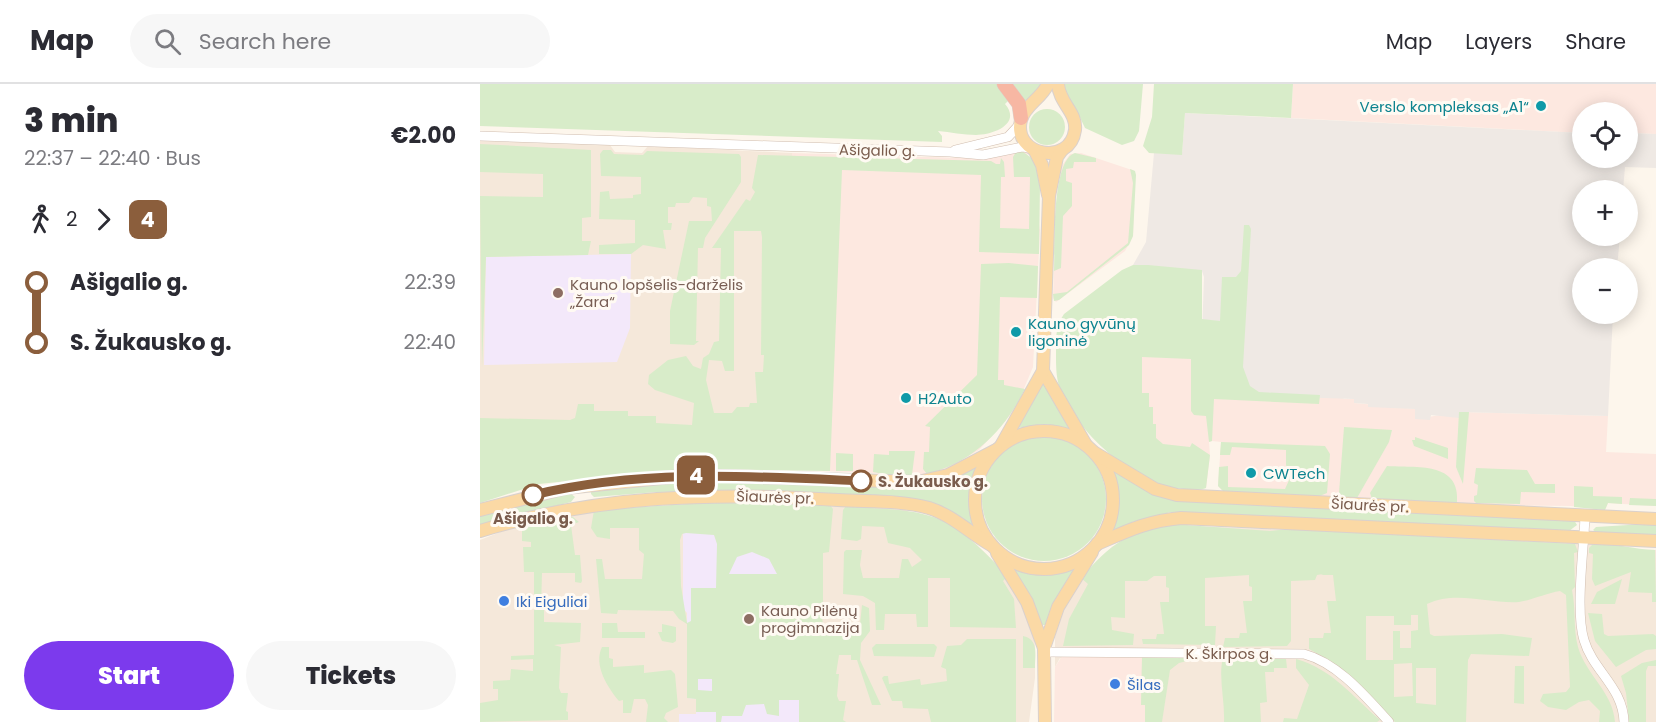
<!DOCTYPE html>
<meta charset="utf-8">
<style>
:root{--surface:#fff;--page:#f7f7f7;--text:#2b2b33;--muted:#7c7c81;--line:#e1e1e2;--accent:#7c3aed}
body{margin:0;font-family:Poppins,sans-serif;background:var(--page);color:var(--text);height:100vh;display:flex;flex-direction:column;font-size:22px;white-space:nowrap}
*{box-sizing:border-box;margin:0}
p{font-size:20px;color:var(--muted)}
.icon{flex:none;width:33px;height:33px;fill:none;stroke:currentColor;stroke-width:2;stroke-linecap:round;stroke-linejoin:round}
.map{position:relative;flex:1;overflow:hidden}
.panel{display:flex;flex-direction:column;background:var(--surface);width:480px}
.panel>*{flex:none}
.badge{padding:0 12px;border-radius:9px;font-size:21px;line-height:39px}
.tools{position:absolute;left:1092px;top:18px;display:grid;gap:12px}
.tools a{display:grid;place-items:center;width:66px;height:66px;border-radius:50%;background:var(--surface);box-shadow:0 3px 15px #0003;font-size:30px}
.map>.badge{position:absolute;translate:-50% -50%;box-shadow:0 0 0 3px #fff}
.legs{display:flex;align-items:center;gap:9px;height:66px;padding:0 24px;font-size:20px}
.legs p{margin-inline-start:auto}
.head{display:flex;align-items:center;justify-content:space-between;height:102px;padding:0 24px}
h1{font-size:33px;font-weight:800;line-height:45px}
.button{display:flex;gap:12px;margin-top:auto;padding:12px 24px}
.button a{flex:1;height:69px;border-radius:36px;background:var(--accent);color:#fff;font-size:24px;font-weight:800;line-height:69px;text-align:center}
.button a+a{background:var(--page);color:var(--text)}
ul{padding:0 24px;list-style:none}
li{display:flex;align-items:center;gap:21px;height:60px;font-size:22px}
li i{display:grid;place-items:center;width:9px;height:100%;margin:0 8px;background:currentColor}
li i::after{content:'';width:15px;height:15px;margin:-8px;border:4px solid;border-radius:50%;background:var(--surface)}
li p{margin-inline-start:auto}
li:first-child i{background:linear-gradient(#0000 50%,currentColor 0)}
li:last-child i{background:linear-gradient(currentColor 50%,#0000 0)}
header{display:flex;align-items:center;gap:36px;box-sizing:border-box;height:84px;padding:0 30px;background:var(--surface);border-bottom:2px solid var(--line)}
header strong{font-size:28px}
nav{display:flex;gap:33px;margin-inline-start:auto;font-size:21px}
.search{width:420px;height:54px;background:var(--page);display:flex;align-items:center;gap:15px;box-sizing:border-box;padding:0 21px;border-radius:33px;color:var(--muted);font-size:22px}
main{display:flex;flex:1;min-height:0}
.map>svg:first-child{display:block}
.residential{fill:#f5e8da}
.commercial{fill:#fde8e0}
.industrial{fill:#efe9e4}
.education{fill:#f3e8fa}
.green{fill:#d8ecc9;fill-rule:evenodd}
.lines{fill:none;stroke-linecap:round;stroke-linejoin:round}
.minor-casing{stroke:#d1beb0;stroke-width:10}
.major-casing{stroke:#dad1cd;stroke-width:14}
.highway-casing{stroke:#dad1cd;stroke-width:15}
.minor{stroke:#fff;stroke-width:9}
.major{stroke:#fbd9a5;stroke-width:12}
.highway{stroke:#f7b7a3;stroke-width:14}
.line-1-casing{stroke:#fff;stroke-width:14}
.line-1{stroke:#8b5e3c;stroke-width:9}
.culture-dot{fill:#0f9aa8;stroke:#fffaf3;stroke-width:2}
.education-dot{fill:#8d6e63;stroke:#fffaf3;stroke-width:2}
.stop-1-dot{fill:#fff;stroke:#8b5e3c;stroke-width:3}
.shop-dot{fill:#3f7fe0;stroke:#fffaf3;stroke-width:2}
.labels{text-anchor:middle;dominant-baseline:central;stroke-width:6;stroke-linejoin:round;paint-order:stroke}
.culture-label{font-size:15px;fill:#0d838f;stroke:#fffaf3;text-anchor:start}
.street-label{font-size:15px;fill:#7a5c4d;stroke:#fffaf3}
.education-label{font-size:15px;fill:#785e54;stroke:#fffaf3;text-anchor:start}
.stop-label{font-size:15px;font-weight:bold;fill:#7a5c4d;stroke:#fffaf3;text-anchor:start}
.shop-label{font-size:15px;fill:#366cbe;stroke:#fffaf3;text-anchor:start}
</style>
<header>
<strong>Map</strong>
<div class="search"><svg class="icon" aria-label="search" viewBox="0 0 24 24"><circle cx="10" cy="10" r="6"/><path d="M15 15l6 6"/></svg>Search here</div>
<nav><a>Map</a><a>Layers</a><a>Share</a></nav>
</header>
<main>
<section class="panel">
<div class="head"><div><h1>3 min</h1><p>22:37 – 22:40 · Bus</p></div><b>€2.00</b></div>
<div class="legs"><svg class="icon" aria-label="walk" viewBox="0 0 24 24"><circle cx="13" cy="4" r="2"/><path d="M13 8l-2 6 4 7M11 14l-3 7M7 12l3-4h3l4 4"/></svg>2<svg class="icon" aria-label="forward" viewBox="0 0 24 24"><path d="M9 5l7 7-7 7"/></svg><b class="badge" style="background:#8b5e3c;color:#fff">4</b></div>
<ul>
<li><i style="color:#8b5e3c"></i><b>Ašigalio g.</b><p>22:39</p></li>
<li><i style="color:#8b5e3c"></i><b>S. Žukausko g.</b><p>22:40</p></li>
</ul>
<div class="button"><a>Start</a><a>Tickets</a></div>
</section>
<div class="map">
<svg width="1176" height="638" viewBox="0 0 1176 638">
<rect width="100%" height="100%" fill="#fdf6ec"/>
<g class="residential">
<polygon points="0,57 130,61 135,68 162,69 168,62 312,69 317,334 0,382"/>
<polygon points="350,421 425,426 496,460 522,486 548,529 555,561 555,594 549,638 0,638 0,456 36,442 98,427"/>
<polygon points="736,443 1135,460 1156,466 1176,466 1176,638 639,638 665,638 580,574 575,583 575,553 581,529 601,494 633,462"/>
</g>
<g class="commercial">
<polygon points="813,0 1176,0 1176,50 1148,49 1148,28 1102,28 1102,49 811,34"/>
<polygon points="542,67 547,68 560,146 553,283 535,326 499,366 466,385 447,390 418,393 395,389 342,387 311,102 312,69 482,74 506,74"/>
<polygon points="601,69 655,87 653,152 645,167 576,218 573,214 574,187 581,83 590,70"/>
<polygon points="653,264 721,266 865,315 874,315 874,319 936,325 936,335 979,328 1128,332 1126,368 1176,370 1176,422 1128,419 1125,426 1091,422 1005,421 743,407 738,402 741,358 732,357 729,358 730,371 726,404 696,404 678,401"/>
<polygon points="583,571 662,573 661,621 665,621 665,638 574,638 575,583"/>
</g>
<polygon class="industrial" points="705,29 1102,49 1102,74 1148,74 1148,49 1176,50 1176,84 1145,83 1143,106 1102,106 1102,152 1140,152 1137,184 1102,184 1102,230 1133,230 1128,332 979,328 979,334 951,331 950,336 935,335 935,325 888,323 888,320 874,319 874,315 720,310 724,193 722,187 653,181 666,158 674,69 702,70"/>
<g class="education">
<polygon points="151,170 150,244 137,278 4,281 6,173"/>
<polygon points="203,438 331,442 328,638 199,638 199,630 216,630 216,615 207,614 207,529 203,524"/>
</g>
<g class="green">
<path d="M0 0H518L529 16 525 20C542 40 513 51 496 51 484 51 470 48 458 47L462 52V58L0 42Z"/>
<polygon points="530,0 563,0 546,17"/>
<polygon points="583,0 663,0 659,47 654,57 642,61 605,44 595,23 584,11"/>
<polygon points="674,0 813,0 811,34 705,29 702,71 669,69 663,62 672,33"/>
<circle cx="567" cy="43" r="18"/>
<polygon points="0,60 111,66 111,133 102,134 102,157 111,157 108,171 6,173 2,284 0,112 63,113 63,90 0,88"/>
<polygon points="123,66 131,66 134,70 163,71 167,67 259,70 261,73 261,98 225,154 223,164 218,164 216,257 219,257 214,261 190,260 190,227 209,137 232,137 231,123 227,122 227,114 213,113 209,119 196,119 195,123 188,123 188,139 192,139 191,146 183,146 186,165 163,161 151,170 119,170 119,161 155,159 155,136 119,135 120,108 129,107 130,115 153,114 153,111 161,110 161,93 121,92 120,70"/>
<path d="M542 67 557 78 560 100 559 170 499 168 501 91 362 86 350 387 211 385 147 391 59 400 0 419V334L90 336 95 334 98 320H114V327H148V332H176V339L212 341 214 319 175 306 168 300 169 291 188 276 206 272 213 282 221 285 223 274 229 270 234 258 239 257 241 164H232L266 115 270 117 275 108 272 104 278 71 511 77 516 80H520L521 74 524 78 525 93H521L520 144 549 145 550 93H534L533 73 536 68ZM254 147H281L282 153 281 271H284L283 288H275L277 319H270L269 323H257L252 329H234L226 296 229 276 242 277 245 287H254Z"/>
<path d="M595 69 616 74V78H594L593 84 586 85V97L592 99V122L583 132 581 184 574 187C575 164 571 76 595 69Z"/>
<polygon points="650,85 655,87 656,91 653,152 649,161 579,216 574,217 573,210 587,208 648,159 653,99"/>
<path d="M764 141H769L771 145 763 283 770 302 779 308 840 311 839 320 734 315 732 357 729 358 726 332 714 331 711 327V275L662 273V309H669V323H673V340H676V354L683 360 710 363 712 359 730 371 726 404C720 407 711 405 704 405 657 402 601 352 582 310 576 297 576 284 576 270 576 255 575 243 584 230L642 186 653 181H668L722 186V235L740 237 742 193H756L761 187Z"/>
<path d="M529 179 558 182 557 214 520 213 518 296H524V301L545 305C524 347 493 378 447 390L443 385 444 368H449L450 343 445 342 497 291 501 180Z"/>
<polygon points="562,296 589,345 565,340 537,344"/>
<polygon points="979,328 989,328 983,400 976,383"/>
<polygon points="864,343 912,346 909,358 877,414 864,414 859,409"/>
<circle cx="564" cy="415" r="62"/>
<polygon points="935,353 968,364 968,375 934,362 932,356 935,356"/>
<polygon points="741,358 845,362 850,370 847,409 837,413 743,407 738,402 739,383 748,382 748,403 805,405 810,394 806,381 806,366 752,363 750,371 740,371"/>
<polygon points="409,367 435,367 432,391 418,393 393,388 394,370 409,371"/>
<polygon points="356,369 373,370 373,387 356,387"/>
<path d="M496 382C489 404 485 421 494 443L459 422 274 407 177 408 114 413 111 410V407L201 397 440 403 461 400Z"/>
<path d="M907 382C936 384 981 377 977 419L892 415 890 409Z"/>
<polygon points="996,384 1047,386 1055,400 1075,400 1075,409 1041,408 1040,420 996,419 994,417 994,412 997,411 998,401 994,399"/>
<polygon points="632,387 684,414 1094,436 1097,441 1089,447 691,428 652,438 631,450 639,419"/>
<polygon points="1094,402 1113,403 1113,412 1142,413 1142,420 1128,419 1125,426 1094,423"/>
<polygon points="90,409 95,413 91,418 0,441 0,432"/>
<polygon points="1150,414 1176,415 1176,422 1149,421"/>
<path d="M269 416 350 421 353 425 349 468 343 469V521H340L343 540H380L382 521 389 524 390 547 381 559 380 576 401 621H392L377 576H371V571H359L356 590H359L357 612 359 617H366L363 636 366 638H319V616H299V632L287 630 284 620 266 621 262 632H242L241 638H236V628H216V615L207 614V540L199 535 193 527 138 526 137 530 121 529 116 475H122L125 495H162L164 470 159 466V444H130V455L117 453 111 444 114 426ZM206 449 234 451 237 460 236 504H211V537L207 539 201 502 200 456 202 450ZM272 468 289 475 297 490H249L257 473ZM218 595H232V607L218 606Z"/>
<path d="M366 422C425 428 456 420 502 466 511 475 520 483 527 493L523 497 534 515 536 544 470 543V494H448V543H437L436 530H405L404 546H396L395 519 383 512 363 510 364 468 366 466H382L380 481 383 494H419L422 475H428L432 483 442 476 430 464 408 459 404 443 382 442 381 455 377 457 361 455 363 426Z"/>
<polygon points="93,433 99,438 91,441 95,471 100,471 102,497 101,499 95,498 95,489 62,489 61,525 64,525 64,538 101,539 100,558 74,561 81,563 79,604 81,609 88,609 86,627 88,628 88,636 0,638 0,619 18,616 18,605 13,605 13,597 30,596 31,585 53,587 53,575 31,576 31,572 54,571 54,488 44,488 43,463 51,463 51,458 42,457 42,444"/>
<path d="M692 440 790 447 808 445 1095 460 1098 468 1094 469 1095 503 1092 506C1096 524 1093 545 1098 563 1106 591 1133 608 1135 638H1119L1120 627 1109 616 1099 618 1086 626 1068 623 1060 617 1063 610 1086 608 1090 603 1086 511 1080 507C1067 509 1052 516 1039 518 1009 520 976 506 947 520L950 550 954 552 1022 550 1052 554 1049 572 991 570 988 576 986 638H915L851 577 829 565V554H843L844 549H851L847 517H856L853 491H841L843 490 837 491 835 496 811 497V557L807 562 743 563 745 554H759L760 549H767L763 517H772V503L769 502V491L725 494V542H736L735 561 663 560 662 555H676L677 550H684L680 518H689V504L686 503V492H674L667 497H645V534L631 533 632 546 654 550 653 561 583 562 589 535 608 500 601 494C632 459 645 449 692 440ZM931 531H938V546L931 547V564H920V547H913V576H886V532H914V541H931ZM932 579 933 612 914 613V580ZM936 584H956V621L936 619Z"/>
<polygon points="1164,440 1176,441 1176,451 1116,448 1113,446 1116,443"/>
<path d="M1114 459C1135 460 1154 465 1175 466L1176 518H1172V509L1148 508 1151 488 1115 502 1112 495 1113 470 1109 469V464Z"/>
<polygon points="527,483 556,491 595,486 566,541 559,541"/>
<polygon points="1142,495 1135,520 1111,520 1117,508"/>
<polygon points="1108,529 1122,530 1124,550 1128,552 1173,550 1176,552 1176,565 1166,566 1136,583 1115,557"/>
<polygon points="122,539 137,539 138,548 165,548 165,554 122,554"/>
<polygon points="182,540 196,543 196,557 193,559 182,557 178,548 182,548"/>
<path d="M543 552C559 555 555 571 555 584H543Z"/>
<polygon points="487,555 536,555 536,638 451,638 448,625 423,624 422,617 412,617 402,594 404,592 408,592 409,600 440,595 441,601 467,597 466,585 461,583 467,562 481,561"/>
<polygon points="396,560 454,560 457,563 454,573 394,572 392,564"/>
<path d="M122 563H129V574L133 575V583L164 581V589L191 586 195 590 198 623 186 629 184 634 188 638H166L168 621 165 615H154L151 629H143V616L139 617C128 604 113 581 122 563Z"/>
<polygon points="727,572 699,579 690,586 682,638 665,638 665,621 661,621 662,573"/>
<path d="M743 573 806 575 807 584H794V588H785L787 618 780 619 781 638H744C745 616 738 594 743 573Z"/>
<path d="M816 575C852 585 872 612 900 636L897 638H803L804 634 817 635 829 601 816 584Z"/>
<polygon points="1176,576 1176,582 1168,582 1166,587 1166,638 1149,638 1146,609 1141,592 1162,579"/>
<polygon points="1035,582 1044,582 1044,620 1034,619"/>
</g>
<g class="lines">
<g class="minor-casing">
<g id="minor">
<polyline points="0,52 470,68 503,71 542,63 550,64"/>
<polyline points="475,66 528,53 540,40"/>
<path d="M1105 432C1104 465 1095 526 1104 556 1113 587 1143 603 1144 638"/>
<path d="M564 568 824 570C858 579 886 613 909 638"/>
</g>
</g>
<g class="major-casing">
<g id="major">
<path d="M568 0C561 15 545 21 541 36 532 72 590 83 595 46 597 28 579 19 578 0"/>
<polyline points="555,67 562,81 568,111"/>
<polyline points="563,287 606,361"/>
<circle cx="564" cy="416" r="69"/>
<polyline points="522,360 563,287 569,112 577,73 582,66"/>
<polyline points="615,369 675,405 697,411 1176,435"/>
<polyline points="0,426 86,404 210,391 438,398 468,391 516,366"/>
<path d="M0 447C118 411 235 408 358 416 387 418 420 416 449 424 472 431 490 449 511 461"/>
<path d="M617 460C647 447 667 437 701 434L1176 457"/>
<polyline points="517,469 547,518 564,564"/>
<polyline points="565,638 564,564 578,523 612,468"/>
</g>
</g>
<g class="highway-casing">
<polyline id="highway" points="524,0 539,20 541,34"/>
</g>
<use href="#minor" class="minor"/>
<use href="#major" class="major"/>
<use href="#highway" class="highway"/>
</g>
<g class="lines">
<g class="line-1-casing">
<path id="line-1" d="M53 411C161 385 271 392 381 397"/>
</g>
<use href="#line-1" class="line-1"/>
</g>
<g class="culture-dot">
<circle cx="1061" cy="22" r="6"/>
<circle cx="536" cy="248" r="6"/>
<circle cx="426" cy="314" r="6"/>
<circle cx="771" cy="389" r="6"/>
</g>
<g class="education-dot">
<circle cx="78" cy="209" r="6"/>
<circle cx="269" cy="535" r="6"/>
</g>
<g class="stop-1-dot">
<circle cx="381" cy="397" r="10"/>
<circle cx="53" cy="411" r="10"/>
</g>
<g class="shop-dot">
<circle cx="24" cy="517" r="6"/>
<circle cx="635" cy="600" r="6"/>
</g>
<g class="labels">
<g class="culture-label">
<text x="1049" y="22" text-anchor="end">Verslo kompleksas „A1“</text>
<text x="548" y="239">Kauno gyvūnų<tspan x="548" dy="17">ligoninė</tspan></text>
<text x="438" y="314">H2Auto</text>
<text x="783" y="389">CWTech</text>
</g>
<g class="street-label">
<text transform="translate(397 66) rotate(1)">Ašigalio g.</text>
<text transform="translate(295 413) rotate(2)">Šiaurės pr.</text>
<text transform="translate(890 421) rotate(3)">Šiaurės pr.</text>
<text x="749" y="569">K. Škirpos g.</text>
</g>
<g class="education-label">
<text x="90" y="200">Kauno lopšelis-darželis<tspan x="90" dy="17">„Žara“</tspan></text>
<text x="281" y="526">Kauno Pilėnų<tspan x="281" dy="17">progimnazija</tspan></text>
</g>
<g class="stop-label">
<text x="398" y="397">S. Žukausko g.</text>
<text x="53" y="434" text-anchor="middle">Ašigalio g.</text>
</g>
<g class="shop-label">
<text x="36" y="517">Iki Eiguliai</text>
<text x="647" y="600">Šilas</text>
</g>
</g>
</svg>
<div class="tools">
<a><svg class="icon" aria-label="locate" viewBox="0 0 24 24"><circle cx="12" cy="12" r="6"/><path d="M12 2v4M12 18v4M2 12h4M18 12h4"/></svg></a>
<a>+</a>
<a>−</a>
</div>
<b class="badge" style="left:216px;top:391px;background:#8b5e3c;color:#fff">4</b>
</div>
</main>
